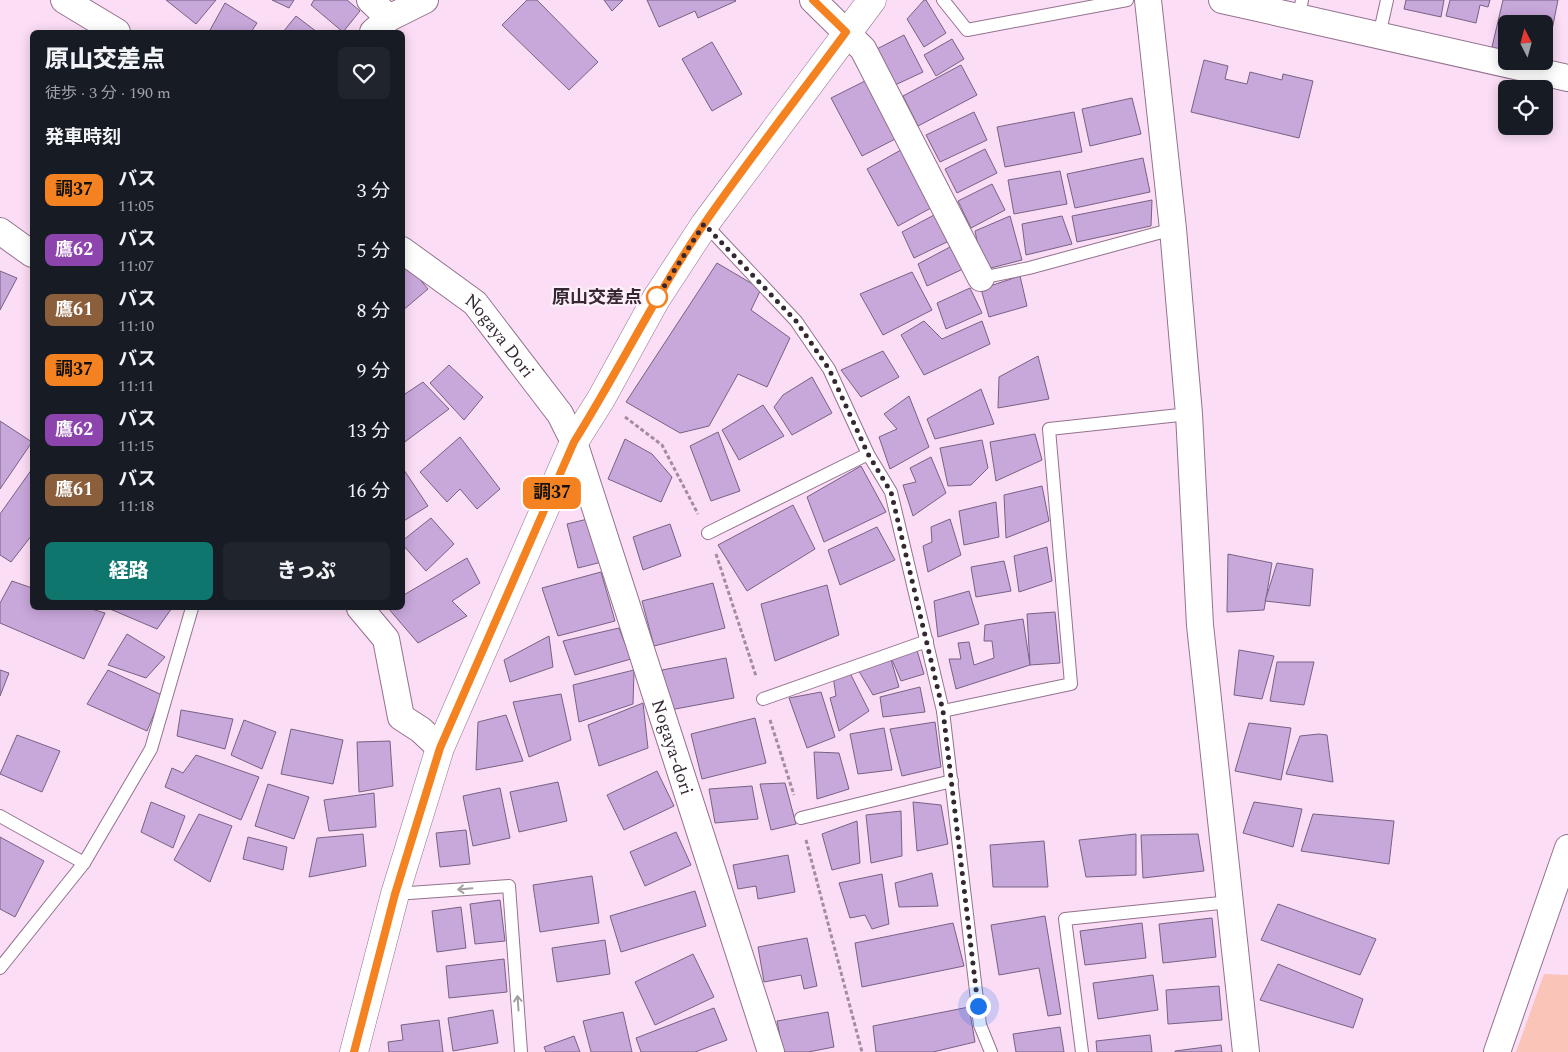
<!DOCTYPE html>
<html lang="ja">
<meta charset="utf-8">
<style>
:root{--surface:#171b24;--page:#20242c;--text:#f1f3f6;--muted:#9ea1a6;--accent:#0f766e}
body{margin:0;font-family:Spectral,"Noto Sans JP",serif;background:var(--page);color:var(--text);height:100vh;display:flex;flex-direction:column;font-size:19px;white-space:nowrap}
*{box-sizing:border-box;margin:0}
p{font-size:16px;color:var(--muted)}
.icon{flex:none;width:28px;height:28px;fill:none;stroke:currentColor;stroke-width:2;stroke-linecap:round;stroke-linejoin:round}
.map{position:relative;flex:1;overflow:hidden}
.side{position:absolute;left:30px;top:30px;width:375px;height:580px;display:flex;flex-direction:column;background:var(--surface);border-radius:8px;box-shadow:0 2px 12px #0003}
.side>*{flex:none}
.badge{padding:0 10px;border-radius:8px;font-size:18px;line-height:32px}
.needle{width:32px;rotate:354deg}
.tools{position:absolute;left:1498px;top:15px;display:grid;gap:10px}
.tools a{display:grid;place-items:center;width:55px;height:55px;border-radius:8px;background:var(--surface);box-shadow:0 2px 12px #0003;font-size:25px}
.you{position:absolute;width:25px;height:25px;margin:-12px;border:4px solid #fff;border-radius:50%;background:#1a73e8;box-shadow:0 0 0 8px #1a73e833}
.map>.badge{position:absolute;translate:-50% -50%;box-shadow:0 0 0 2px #fff}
h2{padding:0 15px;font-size:19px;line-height:45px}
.round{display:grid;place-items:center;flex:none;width:52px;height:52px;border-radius:8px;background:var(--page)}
.head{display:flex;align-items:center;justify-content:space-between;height:85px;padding:0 15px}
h1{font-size:24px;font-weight:800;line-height:38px}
.button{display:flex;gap:10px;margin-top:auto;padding:10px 15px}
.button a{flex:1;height:58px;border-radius:8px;background:var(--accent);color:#fff;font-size:20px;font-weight:800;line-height:58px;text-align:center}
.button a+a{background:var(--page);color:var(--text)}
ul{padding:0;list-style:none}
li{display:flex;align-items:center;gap:15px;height:60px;padding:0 15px}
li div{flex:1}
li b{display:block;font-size:19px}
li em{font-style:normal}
li .badge{min-width:55px;font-weight:700;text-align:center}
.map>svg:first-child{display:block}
.green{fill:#fbc4b8}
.building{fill:#c8a7db;stroke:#776283}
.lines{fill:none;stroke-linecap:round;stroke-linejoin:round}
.service-casing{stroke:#93728d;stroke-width:14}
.minor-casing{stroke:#93728d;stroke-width:28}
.tertiary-casing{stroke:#93728d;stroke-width:29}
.path{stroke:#a38c9e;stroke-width:3;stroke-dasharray:4 2.5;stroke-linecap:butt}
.service{stroke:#fff;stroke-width:12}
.minor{stroke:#fff;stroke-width:26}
.tertiary{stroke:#fff;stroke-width:28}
.oneway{stroke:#a49ea3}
.line-casing{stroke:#fff;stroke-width:11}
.line{stroke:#f58220;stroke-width:8}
.walk{stroke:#352733;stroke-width:5;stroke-dasharray:0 9}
.stop-dot{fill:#fff;stroke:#f58220;stroke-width:2.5}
.labels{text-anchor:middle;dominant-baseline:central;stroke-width:4.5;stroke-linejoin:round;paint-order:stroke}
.stop-label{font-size:18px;font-weight:bold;fill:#352733;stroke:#feeffb;text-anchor:end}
.street-label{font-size:18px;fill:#352733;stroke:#feeffb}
</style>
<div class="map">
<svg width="1568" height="1052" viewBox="0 0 1568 1052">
<rect width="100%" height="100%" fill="#fbddf5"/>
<polygon class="green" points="1544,974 1568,975 1568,1052 1516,1052"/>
<g class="building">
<polygon points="166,0 216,0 196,24"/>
<polygon points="272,0 294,0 289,8"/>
<polygon points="314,0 347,0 360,11 343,32 311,5"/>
<polygon points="527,0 537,0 598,62 569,90 502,25"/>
<polygon points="604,0 623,0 612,11"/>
<polygon points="647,0 735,0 736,1 698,18 695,11 659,27"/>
<polygon points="924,0 926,0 946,33 924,47 907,19"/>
<polygon points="1406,0 1444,0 1441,17 1404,9"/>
<polygon points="1450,0 1490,0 1488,7 1480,5 1476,23 1446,16"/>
<polygon points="1503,0 1558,0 1546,60 1544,60 1544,24 1506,24 1506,51 1492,47"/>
<polygon points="225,3 257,23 251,32 209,32"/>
<polygon points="296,16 317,32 283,32"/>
<polygon points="904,35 923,72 893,86 875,50"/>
<polygon points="952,39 964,59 936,76 924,55"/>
<polygon points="712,42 742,94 712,111 682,59"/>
<polygon points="1204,60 1228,66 1225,79 1247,84 1250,72 1282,80 1283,74 1313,81 1299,138 1191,112"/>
<polygon points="961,65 977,95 918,126 903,96"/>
<polygon points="871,78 901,136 862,156 831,98"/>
<polygon points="1132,98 1141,134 1090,146 1082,109"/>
<polygon points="974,112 987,140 940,162 926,135"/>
<polygon points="1074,112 1082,152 1005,167 997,127"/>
<polygon points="908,146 940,203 898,226 867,169"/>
<polygon points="985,149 997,173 957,193 945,169"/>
<polygon points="1143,158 1150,192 1075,208 1067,174"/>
<polygon points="1060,171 1067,204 1014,214 1008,180"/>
<polygon points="992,184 1005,210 971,228 958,201"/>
<polygon points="1152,200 1151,226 1077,242 1072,216"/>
<polygon points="936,214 949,241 914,258 902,232"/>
<polygon points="1010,216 1022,260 983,270 975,231"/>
<polygon points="1062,216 1072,244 1026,255 1022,224"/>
<polygon points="950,247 963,269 927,286 918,264"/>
<polygon points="406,263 428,289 402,311 402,267"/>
<polygon points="717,263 761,289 751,310 790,338 767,387 738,374 709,426 680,433 626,402"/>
<polygon points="0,271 17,278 0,310"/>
<polygon points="912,272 932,310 883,335 860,294"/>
<polygon points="1020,276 1027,306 989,317 981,289"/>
<polygon points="970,288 982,313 946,329 937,303"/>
<polygon points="924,321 942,339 982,321 990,344 924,375 901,335"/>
<polygon points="883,351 899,377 861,397 841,370"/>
<polygon points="1038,356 1049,399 998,408 999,377"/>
<polygon points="449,365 483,397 464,420 430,383"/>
<polygon points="812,377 832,413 792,435 774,407 783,395"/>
<polygon points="423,382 449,409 402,444 402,396"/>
<polygon points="981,389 994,424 935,439 927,419"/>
<polygon points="909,396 929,447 890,469 879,437 897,429 884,414"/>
<polygon points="763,405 784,436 739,460 722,430"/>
<polygon points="0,421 32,442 0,489"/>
<polygon points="718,432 740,491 711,501 690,446"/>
<polygon points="1035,434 1042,460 996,481 990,442"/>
<polygon points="460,437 500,489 477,509 460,489 447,502 420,472"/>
<polygon points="625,439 652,454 672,477 661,502 608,479"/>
<polygon points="982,440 988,468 971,485 948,486 940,448"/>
<polygon points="931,457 946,493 913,516 903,485 916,482 910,468"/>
<polygon points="861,466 886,512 824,542 807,497"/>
<polygon points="402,467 428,506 402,522"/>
<polygon points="32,469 32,535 11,562 0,555 0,514"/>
<polygon points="1042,486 1049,521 1006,538 1004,495"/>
<polygon points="996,502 999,537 964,545 959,511"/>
<polygon points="793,505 815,549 747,591 718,545"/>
<polygon points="431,518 454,544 426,571 402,544 402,541"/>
<polygon points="592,518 602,562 578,568 567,524"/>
<polygon points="950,519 961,555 928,572 923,546 932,542 931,527"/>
<polygon points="670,524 681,556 643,570 633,537"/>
<polygon points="877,527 895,560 840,585 828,550"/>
<polygon points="1047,547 1052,581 1019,592 1014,556"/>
<polygon points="1228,554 1272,563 1264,610 1227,612"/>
<polygon points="467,558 480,583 452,601 467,616 418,643 388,608 402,608 402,596"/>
<polygon points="1004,561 1011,591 976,597 971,567"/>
<polygon points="1277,563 1313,569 1310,606 1265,601"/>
<polygon points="601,572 615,621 558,636 542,588"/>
<polygon points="12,581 32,588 32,608 88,608 105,613 84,659 0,623 0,603"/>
<polygon points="713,583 725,628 654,646 642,601"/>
<polygon points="827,585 839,635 775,661 761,604"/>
<polygon points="969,591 979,624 938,637 934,601"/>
<polygon points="111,608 172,608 157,629 110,609"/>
<polygon points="1055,612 1060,663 1030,665 1027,614"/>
<polygon points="1023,619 1030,665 956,689 949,659 961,659 958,643 969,642 974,665 994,658 992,641 984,641 985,625"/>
<polygon points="619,628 631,659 575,675 563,641"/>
<polygon points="127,634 165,657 146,678 108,665"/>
<polygon points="549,636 553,667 510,682 504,660"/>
<polygon points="916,647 924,674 901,681 890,655"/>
<polygon points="1239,650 1274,656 1262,699 1234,695"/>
<polygon points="890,656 899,687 873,695 857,668"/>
<polygon points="726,658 734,698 670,710 662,670"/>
<polygon points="1277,662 1314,662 1304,705 1270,701"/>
<polygon points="0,670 9,673 0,696"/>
<polygon points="108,670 162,695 147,731 87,704"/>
<polygon points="634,670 633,704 579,722 573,685"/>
<polygon points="849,671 869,711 839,731 830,698 836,696 833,676"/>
<polygon points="920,687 925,712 883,717 880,697"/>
<polygon points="821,692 835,737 807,748 789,698"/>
<polygon points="561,694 571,740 529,757 513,702"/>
<polygon points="643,703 648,748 599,766 588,725"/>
<polygon points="181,710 233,719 225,749 177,736"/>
<polygon points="506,715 523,761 476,770 478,722"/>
<polygon points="755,718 766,763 702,779 691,734"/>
<polygon points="244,720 276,732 262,769 231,755"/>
<polygon points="935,722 941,767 902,776 890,729"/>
<polygon points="1249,723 1291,728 1281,780 1235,771"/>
<polygon points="884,728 892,770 858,774 850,734"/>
<polygon points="291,729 343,740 333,784 281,774"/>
<polygon points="1319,734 1327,735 1333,782 1286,774 1300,736"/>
<polygon points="17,735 60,751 42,792 0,774"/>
<polygon points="390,741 393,786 359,792 357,742"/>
<polygon points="814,752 839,753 849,789 817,799"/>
<polygon points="196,755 259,777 241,820 165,787 172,768 183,773"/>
<polygon points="657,771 674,806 624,830 607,795"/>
<polygon points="558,782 567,821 519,832 510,792"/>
<polygon points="785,783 796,824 771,830 760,784"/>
<polygon points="268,784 309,797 294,839 255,826"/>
<polygon points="752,786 758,819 715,823 709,789"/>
<polygon points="500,788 510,838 473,846 463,796"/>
<polygon points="374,793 376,827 329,831 324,800"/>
<polygon points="151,802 185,816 173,848 141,832"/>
<polygon points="913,802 941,805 948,844 917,851"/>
<polygon points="1254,802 1302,809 1293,847 1243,833"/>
<polygon points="901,811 902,856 871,863 866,815"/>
<polygon points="199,814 232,826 210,882 174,860"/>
<polygon points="1313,814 1394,821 1389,864 1301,851"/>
<polygon points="857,821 860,863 832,870 822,834"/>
<polygon points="466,830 470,864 440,867 436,833"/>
<polygon points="676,832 691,865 645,886 630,852"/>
<polygon points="363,834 366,866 309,877 317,838"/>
<polygon points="1136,834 1136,875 1086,877 1079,840"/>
<polygon points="1198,834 1204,871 1143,878 1141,835"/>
<polygon points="0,837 44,861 15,917 0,909"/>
<polygon points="248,837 287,847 283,870 243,859"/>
<polygon points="1044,841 1048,887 993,887 990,845"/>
<polygon points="788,855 795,892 758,899 756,886 738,889 733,865"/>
<polygon points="932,873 938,906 899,907 895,883"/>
<polygon points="882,874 889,924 872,929 865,915 850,918 839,883"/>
<polygon points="592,876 599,923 540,932 533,885"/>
<polygon points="695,891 706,926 621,952 610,916"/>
<polygon points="500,900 505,941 475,944 470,904"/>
<polygon points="1278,904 1376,939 1360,975 1261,940"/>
<polygon points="461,907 466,948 437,952 432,911"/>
<polygon points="1045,916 1061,1014 1048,1016 1039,968 999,975 991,925"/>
<polygon points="1212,918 1216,957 1163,963 1159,924"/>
<polygon points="953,923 964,966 862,987 855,943"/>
<polygon points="1142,923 1146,958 1085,965 1080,931"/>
<polygon points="807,938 817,986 804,989 801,975 764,982 758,947"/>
<polygon points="605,940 610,974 557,982 552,948"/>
<polygon points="693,954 714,997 655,1025 635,982"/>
<polygon points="504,959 507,992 449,998 446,966"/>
<polygon points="1278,964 1363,999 1353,1028 1260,1000"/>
<polygon points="1153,975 1158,1010 1098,1019 1093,983"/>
<polygon points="1219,986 1222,1020 1168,1024 1166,990"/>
<polygon points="969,1007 975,1042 933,1052 876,1052 873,1026"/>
<polygon points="714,1008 727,1040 695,1052 641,1052 636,1038"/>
<polygon points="493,1010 498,1043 453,1051 448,1018"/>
<polygon points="623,1012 632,1052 591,1052 583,1021"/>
<polygon points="828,1012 834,1047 808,1052 783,1052 777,1021"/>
<polygon points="439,1020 443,1052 389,1052 388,1042 403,1040 401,1025"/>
<polygon points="1060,1027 1064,1052 1016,1052 1013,1034"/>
<polygon points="1150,1035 1152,1052 1097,1052 1096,1041"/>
<polygon points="574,1036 580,1052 546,1052 544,1047"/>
<polygon points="1221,1045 1222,1052 1175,1052 1175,1051"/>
</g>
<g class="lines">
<g class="service-casing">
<g id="service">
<polyline points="943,0 967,30 1127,0"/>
<polyline points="1299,16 1302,0"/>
<polyline points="1379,36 1387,0"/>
<polyline points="705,224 796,321 829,369 868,454 891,492 943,711 980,1025 991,1052"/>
<polyline points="981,278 1029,268 1173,229"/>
<polyline points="708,533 868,454"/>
<polyline points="763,699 927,641"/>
<polyline points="943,711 1071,684 1049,429 1189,414"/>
<polyline points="0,816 84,863"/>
<polyline points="801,818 952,781"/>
<polyline points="395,894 509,886 521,1052"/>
<polyline points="0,968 84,863 151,749 192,608"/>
<polyline points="1082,1052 1065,919 1230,902"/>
</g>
</g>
<g class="minor-casing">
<g id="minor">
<polyline points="64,0 117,32"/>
<polyline points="370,0 389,18"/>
<polyline points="813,0 863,49 981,278"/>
<polyline points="1148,0 1173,229 1189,414 1200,625 1246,1052"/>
<polyline points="1222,0 1568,78"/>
<polyline points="373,32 389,18 425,0"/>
<polyline points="0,231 32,254"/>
<path id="s1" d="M402 250 475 303 560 414 574 442 771 1052"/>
<polyline points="360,608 386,639 401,717 421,730 440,748"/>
<polyline points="1497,1052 1568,848"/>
</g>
</g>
<g class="tertiary-casing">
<polyline id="tertiary" points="354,1052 395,894 440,748 574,442 601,399 656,299 705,224 872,0"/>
</g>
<g class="path">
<polyline points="625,417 662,445 698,514"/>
<polyline points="716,554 756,676"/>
<polyline points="770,720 794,795"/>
<polyline points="806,840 862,1052"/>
</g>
<use href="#service" class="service"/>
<use href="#minor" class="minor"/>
<use href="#tertiary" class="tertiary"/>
</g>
<defs><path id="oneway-shaft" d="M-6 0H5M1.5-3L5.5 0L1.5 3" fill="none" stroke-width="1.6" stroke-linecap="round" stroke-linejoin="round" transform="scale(1.25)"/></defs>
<g class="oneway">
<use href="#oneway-shaft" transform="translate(465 889) rotate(175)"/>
<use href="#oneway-shaft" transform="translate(518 1003) rotate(-94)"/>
</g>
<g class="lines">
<g class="line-casing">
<path id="line" d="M354 1052 395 894 440 748 574 442C619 370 656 294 704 224 749 159 799 96 846 32L813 0"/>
</g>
<use href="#line" class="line"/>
<polyline class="walk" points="657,297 656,299 704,224 796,321 829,369 868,454 891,492 943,711 978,1006"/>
</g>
<circle class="stop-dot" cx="657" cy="297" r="10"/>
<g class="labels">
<g class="stop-label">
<text x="642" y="297">原山交差点</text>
</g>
<g class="street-label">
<text stroke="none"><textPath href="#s1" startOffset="131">Nogaya Dori</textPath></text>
<text stroke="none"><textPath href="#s1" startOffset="582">Nogaya-dori</textPath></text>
</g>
</g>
</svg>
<div class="tools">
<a><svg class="needle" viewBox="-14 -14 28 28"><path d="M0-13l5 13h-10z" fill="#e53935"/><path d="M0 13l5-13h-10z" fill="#9ea1a6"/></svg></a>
<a><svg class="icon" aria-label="locate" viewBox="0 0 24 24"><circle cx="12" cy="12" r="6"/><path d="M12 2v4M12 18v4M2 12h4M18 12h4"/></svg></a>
</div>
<div class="you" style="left:978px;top:1006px"></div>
<b class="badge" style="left:552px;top:493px;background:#f58220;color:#111">調37</b>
<section class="side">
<div class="head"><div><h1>原山交差点</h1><p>徒歩 · 3 分 · 190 m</p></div><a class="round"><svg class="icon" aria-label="heart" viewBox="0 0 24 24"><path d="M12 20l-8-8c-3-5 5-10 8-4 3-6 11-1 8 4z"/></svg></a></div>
<h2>発車時刻</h2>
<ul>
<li><span class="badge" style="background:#f58220;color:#111">調37</span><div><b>バス</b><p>11:05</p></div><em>3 分</em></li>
<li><span class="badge" style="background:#8e44ad;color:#fff">鷹62</span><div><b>バス</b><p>11:07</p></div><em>5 分</em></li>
<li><span class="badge" style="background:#8b5e3c;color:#fff">鷹61</span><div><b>バス</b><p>11:10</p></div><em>8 分</em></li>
<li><span class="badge" style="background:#f58220;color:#111">調37</span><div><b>バス</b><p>11:11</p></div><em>9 分</em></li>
<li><span class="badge" style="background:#8e44ad;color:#fff">鷹62</span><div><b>バス</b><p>11:15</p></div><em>13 分</em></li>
<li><span class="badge" style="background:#8b5e3c;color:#fff">鷹61</span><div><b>バス</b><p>11:18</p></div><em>16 分</em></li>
</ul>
<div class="button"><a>経路</a><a>きっぷ</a></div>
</section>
</div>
